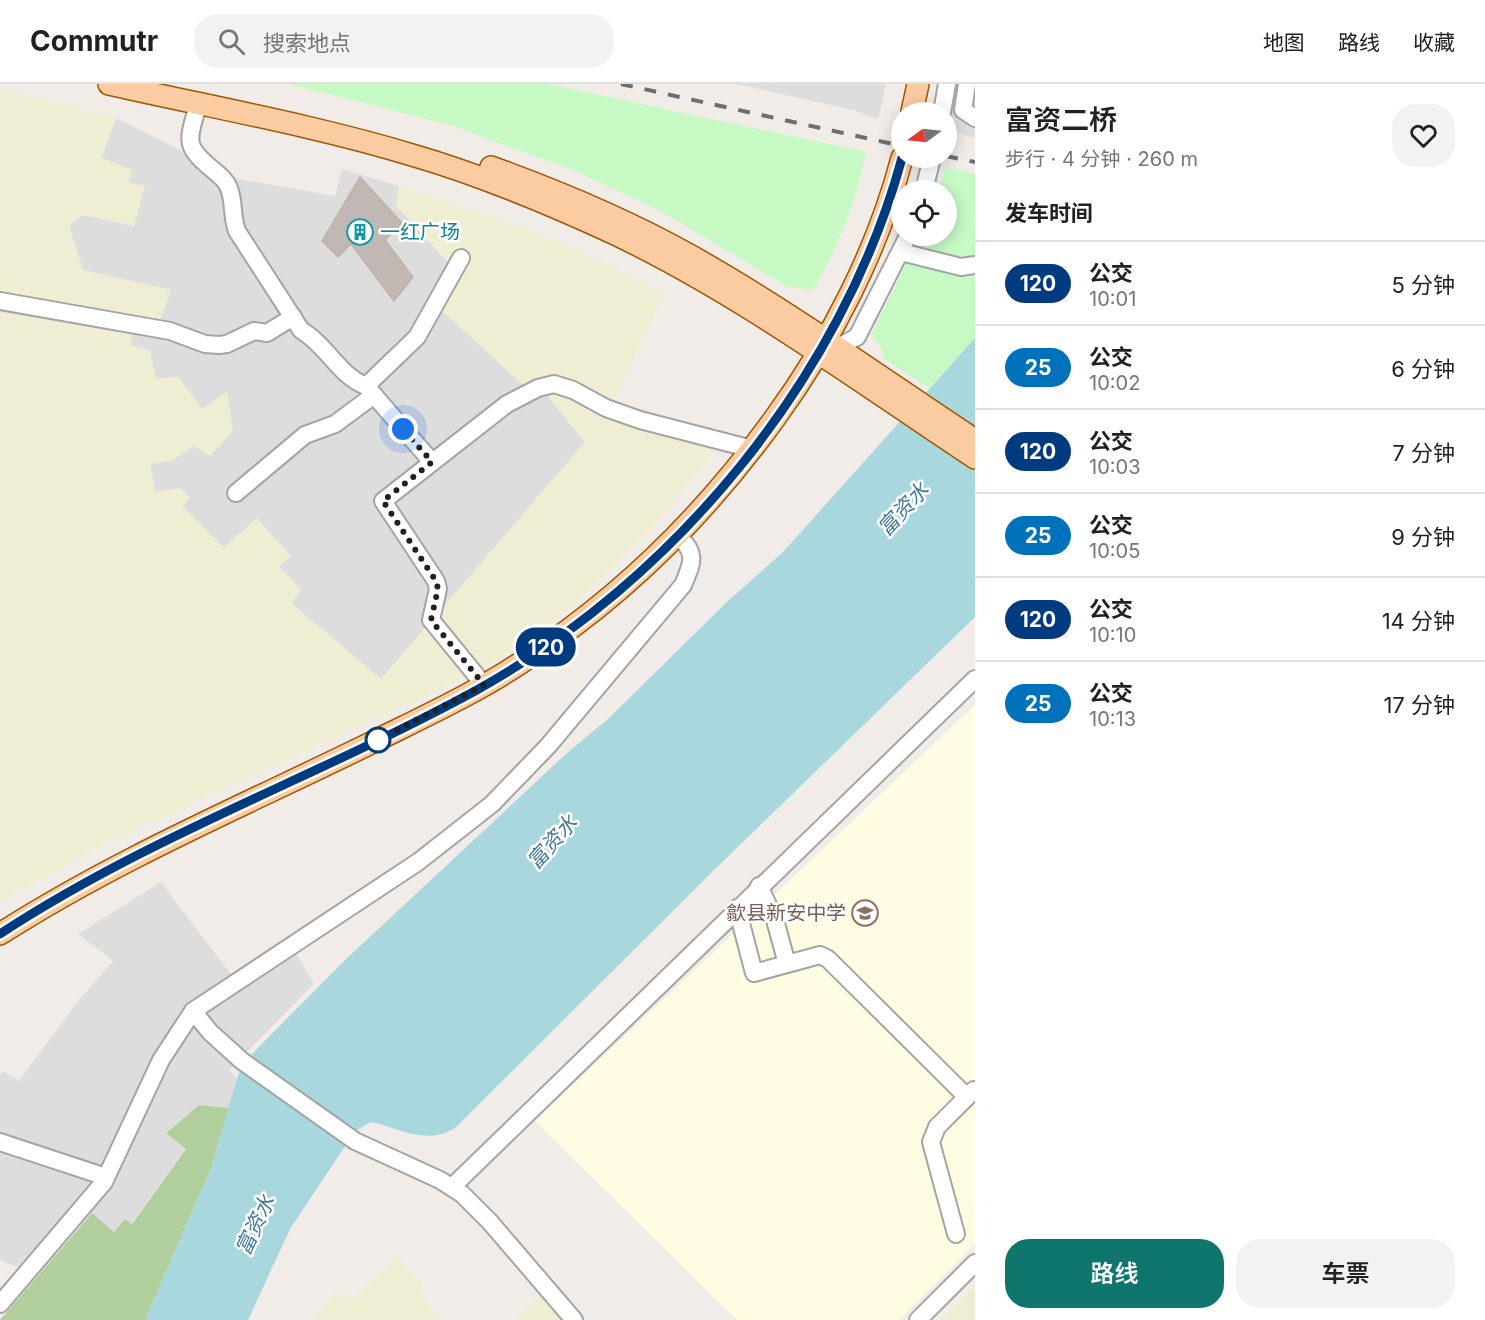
<!DOCTYPE html>
<html lang="zh">
<meta charset="utf-8">
<style>
:root{--surface:#fff;--page:#f2f2f2;--text:#202124;--muted:#757577;--line:#e0e0e0;--accent:#0f766e}
body{margin:0;font-family:Inter,"Noto Sans SC",sans-serif;background:var(--page);color:var(--text);height:100vh;display:flex;flex-direction:column;font-size:22px;white-space:nowrap}
*{box-sizing:border-box;margin:0}
p{font-size:20px;color:var(--muted)}
.icon{flex:none;width:33px;height:33px;fill:none;stroke:currentColor;stroke-width:2;stroke-linecap:round;stroke-linejoin:round}
.map{position:relative;flex:1;overflow:hidden}
.drawer{display:flex;flex-direction:column;background:var(--surface);width:510px}
.drawer>*{flex:none}
.badge{padding:0 12px;border-radius:20px;font-size:21px;line-height:39px}
.needle{width:39px;rotate:255deg}
.controls{position:absolute;left:891px;top:18px;display:grid;gap:12px}
.controls a{display:grid;place-items:center;width:66px;height:66px;border-radius:50%;background:var(--surface);box-shadow:0 3px 15px #0003;font-size:30px}
.you{position:absolute;width:30px;height:30px;margin:-15px;border:4px solid #fff;border-radius:50%;background:#1a73e8;box-shadow:0 0 0 9px #1a73e833}
.map>.badge{position:absolute;translate:-50% -50%;box-shadow:0 0 0 3px #fff}
h2{padding:0 30px;font-size:22px;line-height:54px}
.round{display:grid;place-items:center;flex:none;width:63px;height:63px;border-radius:24px;background:var(--page)}
.overview{display:flex;align-items:center;justify-content:space-between;height:102px;padding:0 30px}
h1{font-size:28px;font-weight:600;line-height:45px}
.button{display:flex;gap:12px;margin-top:auto;padding:12px 30px}
.button a{flex:1;height:69px;border-radius:24px;background:var(--accent);color:#fff;font-size:24px;font-weight:600;line-height:69px;text-align:center}
.button a+a{background:var(--page);color:var(--text)}
ul{padding:0;list-style:none}
li{display:flex;align-items:center;gap:18px;height:84px;padding:0 30px;border-top:2px solid var(--line)}
li div{flex:1}
li b{display:block;font-size:22px}
li em{font-style:normal}
li .badge{min-width:66px;font-weight:700;text-align:center}
header{display:flex;align-items:center;gap:36px;box-sizing:border-box;height:84px;padding:0 30px;background:var(--surface);border-bottom:2px solid var(--line)}
header strong{font-size:28px}
nav{display:flex;gap:33px;margin-inline-start:auto;font-size:21px}
.search{width:420px;height:54px;background:var(--page);display:flex;align-items:center;gap:15px;box-sizing:border-box;padding:0 21px;border-radius:24px;color:var(--muted);font-size:22px}
main{display:flex;flex:1;min-height:0}
.map>svg:first-child{display:block}
.residential{fill:#dedddd}
.education{fill:#fffce2}
.farmland{fill:#efeed3}
.forest{fill:#b1cf9c}
.park{fill:#c7f9c5}
.water{fill:#a8d7dd}
.building{fill:#c1b8b3;stroke:#c2b2a9;stroke-width:1.5}
.lines{fill:none;stroke-linecap:round;stroke-linejoin:round}
.minor-casing{stroke:#a4a4a4;stroke-width:20}
.major-casing{stroke:#9b5802;stroke-width:24}
.minor{stroke:#fff;stroke-width:16}
.major{stroke:#fbcba2;stroke-width:21}
.rail{stroke:#6e6e6e;stroke-width:4;stroke-dasharray:12 12;stroke-linecap:butt}
.line-casing{stroke:#fff;stroke-width:14}
.line{stroke:#003b80;stroke-width:9}
.walk{stroke:#202020;stroke-width:6;stroke-dasharray:0 10.8}
.stop-dot{fill:#fff;stroke:#003b80;stroke-width:3}
.labels{text-anchor:middle;dominant-baseline:central;stroke-width:5;stroke-linejoin:round;paint-order:stroke}
.culture-label{font-size:20px;fill:#0d838f;stroke:#fff;text-anchor:start}
.education-label{font-size:20px;fill:#785e54;stroke:#fff;text-anchor:end}
.water-label{font-size:21px;font-style:italic;fill:#447798;stroke:#fff}
</style>
<header>
<strong>Commutr</strong>
<div class="search"><svg class="icon" aria-label="search" viewBox="0 0 24 24"><circle cx="10" cy="10" r="6"/><path d="M15 15l6 6"/></svg>搜索地点</div>
<nav><a>地图</a><a>路线</a><a>收藏</a></nav>
</header>
<main>
<div class="map">
<svg width="975" height="1236" viewBox="0 0 975 1236">
<rect width="100%" height="100%" fill="#f1ece7"/>
<g class="residential">
<polygon points="736,0 886,0 878,35 853,26"/>
<polygon points="953,0 975,0 975,54 947,46"/>
<polygon points="116,34 238,95 335,112 342,85 399,102 396,122 459,190 538,300 585,358 381,596 291,519 301,506 279,482 257,434 224,464 181,422 155,408 150,380 173,376 194,361 227,308 202,325 178,293 156,295 150,267 130,261 134,238 171,206 83,186 69,142 83,131 134,142 128,98 132,86 101,75"/>
<polygon points="161,798 239,901 294,866 314,900 229,986 237,994 229,1024 199,1021 166,1048 186,1064 131,1140 114,1148 78,1117 18,1183 9,1180 0,1175 0,991 2,987 19,997 78,917 113,877 78,850"/>
</g>
<polygon class="education" points="975,621 975,1160 899,1236 737,1236 535,1037"/>
<g class="farmland">
<polygon points="0,4 116,34 101,74 132,86 128,98 145,102 134,142 83,131 69,142 83,186 171,206 158,242 134,238 130,261 150,267 156,295 178,293 202,325 227,308 233,347 210,372 194,362 173,376 150,380 155,408 180,404 190,414 182,422 224,463 257,434 291,472 279,482 301,506 291,519 381,595 585,358 538,300 525,303 440,225 459,190 396,122 399,102 528,146 597,175 663,210 606,336 719,360 660,435 605,491 564,528 519,562 470,591 96,764 0,818"/>
<polygon points="397,1173 423,1201 419,1208 440,1236 313,1236 335,1208 354,1214"/>
<polygon points="975,1201 975,1236 940,1236"/>
<polygon points="542,1208 566,1236 514,1236"/>
</g>
<polygon class="forest" points="199,1021 229,1024 212,1082 145,1236 0,1236 92,1129 114,1148 125,1135 132,1140 186,1065 166,1049"/>
<g class="park">
<path d="M289 0H548L866 68C856 118 838 163 813 206L788 203 657 125 573 86 450 41Z"/>
<polygon points="946,83 975,90 975,254 929,304 884,274 882,264 871,251 920,152 946,152 946,106 938,106"/>
</g>
<path class="water" d="M975 254V533L715 785 455 1044C426 1062 400 1044 371 1038L355 1047 290 1145 248 1236H145L212 1082 237 994 244 978 344 877 567 669 608 635 728 517 783 468Z"/>
<polygon class="building" points="360,93 402,139 385,156 413,193 394,217 351,160 338,173 322,157"/>
<g class="lines">
<g class="minor-casing">
<g id="minor">
<polyline points="967,0 963,26 975,34"/>
<path d="M198 20C189 56 182 60 212 85 218 90 225 95 228 102 235 116 231 132 237 147L301 246C327 261 338 291 366 302L432 378"/>
<polyline points="942,28 947,0"/>
<polyline points="924,106 932,74"/>
<polyline points="901,168 961,183 975,181"/>
<polyline points="0,217 170,247 205,260 219,261 227,260 254,247 267,249 293,233"/>
<polyline points="836,264 857,253 908,152"/>
<polyline points="366,302 417,253 461,174"/>
<polyline points="236,409 305,351 335,340 374,311"/>
<polyline points="484,601 431,536 438,505 436,497 383,417 507,320 538,304 554,300 573,306 606,324 640,336 752,365"/>
<polyline points="759,802 775,836 787,880"/>
<polyline points="737,824 754,889 820,871 828,875 967,1013"/>
<polyline points="193,927 210,948 242,977 355,1057 440,1096 462,1110 490,1138 574,1236"/>
<polyline points="0,1058 106,1093"/>
<polyline points="452,1103 975,595"/>
<polyline points="956,1150 931,1058 937,1043 974,1006"/>
<path d="M0 1220 104 1098 161 976 193 927 418 778 492 720 548 662 683 501C692 479 698 470 678 452"/>
<polyline points="918,1236 975,1179"/>
</g>
</g>
<g class="major-casing">
<g id="major">
<path d="M109 0C210 23 313 41 412 71 481 91 548 119 613 149 741 210 857 296 975 374"/>
<polyline points="912,28 918,0"/>
<path d="M491 83C560 108 627 136 691 172 789 227 881 294 975 356"/>
<path d="M0 850C117 775 245 721 369 660 421 634 474 610 522 578 623 513 705 431 775 334 831 257 878 166 902 74"/>
</g>
</g>
<use href="#minor" class="minor"/>
<use href="#major" class="major"/>
<g class="rail">
<polyline points="621,0 902,62"/>
<polyline points="946,72 975,78"/>
</g>
</g>
<g class="lines">
<g class="line-casing">
<path id="line" d="M0 850C149 752 319 692 475 607 674 497 842 294 902 74"/>
</g>
<use href="#line" class="line"/>
<polyline class="walk" points="378,656 484,601 431,536 438,505 436,497 383,417 432,378 403,345"/>
</g>
<defs>
<g id="building-ring" transform="scale(1.35)"><circle r="9.5" fill="#fff" stroke="#0f9aa8" stroke-width="1.5"/><path d="M-4-6H4V6H1V3H-1V6H-4ZM-2.5-4.3h1.7v1.8h-1.7ZM.8-4.3h1.7v1.8H.8ZM-2.5-1h1.7V.8h-1.7ZM.8-1h1.7V.8H.8Z" fill="#0f9aa8"/></g>
<g id="school-ring" transform="scale(1.35)"><circle r="9.5" fill="#fff" stroke="#8d6e63" stroke-width="1.5"/><path d="M0-5L7-2L0 1L-7-2ZM-4 1L0 2.5L4 1V4Q0 6-4 4Z" fill="#8d6e63"/></g>
</defs>
<g fill-rule="evenodd">
<use href="#building-ring" x="360" y="148"/>
<use href="#school-ring" x="865" y="829"/>
</g>
<circle class="stop-dot" cx="378" cy="656" r="12"/>
<g class="labels">
<g class="culture-label">
<text x="380" y="148">一红广场</text>
</g>
<g class="education-label">
<text x="846" y="829">歙县新安中学</text>
</g>
<g class="water-label">
<text transform="translate(903 425) rotate(-47)">富资水</text>
<text transform="translate(552 758) rotate(-48)">富资水</text>
<text transform="translate(255 1141) rotate(-65)">富资水</text>
</g>
</g>
</svg>
<div class="controls">
<a><svg class="needle" viewBox="-14 -14 28 28"><path d="M0-13l5 13h-10z" fill="#e53935"/><path d="M0 13l5-13h-10z" fill="#757577"/></svg></a>
<a><svg class="icon" aria-label="locate" viewBox="0 0 24 24"><circle cx="12" cy="12" r="6"/><path d="M12 2v4M12 18v4M2 12h4M18 12h4"/></svg></a>
</div>
<div class="you" style="left:403px;top:345px"></div>
<b class="badge" style="left:546px;top:563px;background:#003b80;color:#fff">120</b>
</div>
<section class="drawer">
<div class="overview"><div><h1>富资二桥</h1><p>步行 · 4 分钟 · 260 m</p></div><a class="round"><svg class="icon" aria-label="heart" viewBox="0 0 24 24"><path d="M12 20l-8-8c-3-5 5-10 8-4 3-6 11-1 8 4z"/></svg></a></div>
<h2>发车时间</h2>
<ul>
<li><span class="badge" style="background:#003b80;color:#fff">120</span><div><b>公交</b><p>10:01</p></div><em>5 分钟</em></li>
<li><span class="badge" style="background:#0072bc;color:#fff">25</span><div><b>公交</b><p>10:02</p></div><em>6 分钟</em></li>
<li><span class="badge" style="background:#003b80;color:#fff">120</span><div><b>公交</b><p>10:03</p></div><em>7 分钟</em></li>
<li><span class="badge" style="background:#0072bc;color:#fff">25</span><div><b>公交</b><p>10:05</p></div><em>9 分钟</em></li>
<li><span class="badge" style="background:#003b80;color:#fff">120</span><div><b>公交</b><p>10:10</p></div><em>14 分钟</em></li>
<li><span class="badge" style="background:#0072bc;color:#fff">25</span><div><b>公交</b><p>10:13</p></div><em>17 分钟</em></li>
</ul>
<div class="button"><a>路线</a><a>车票</a></div>
</section>
</main>
